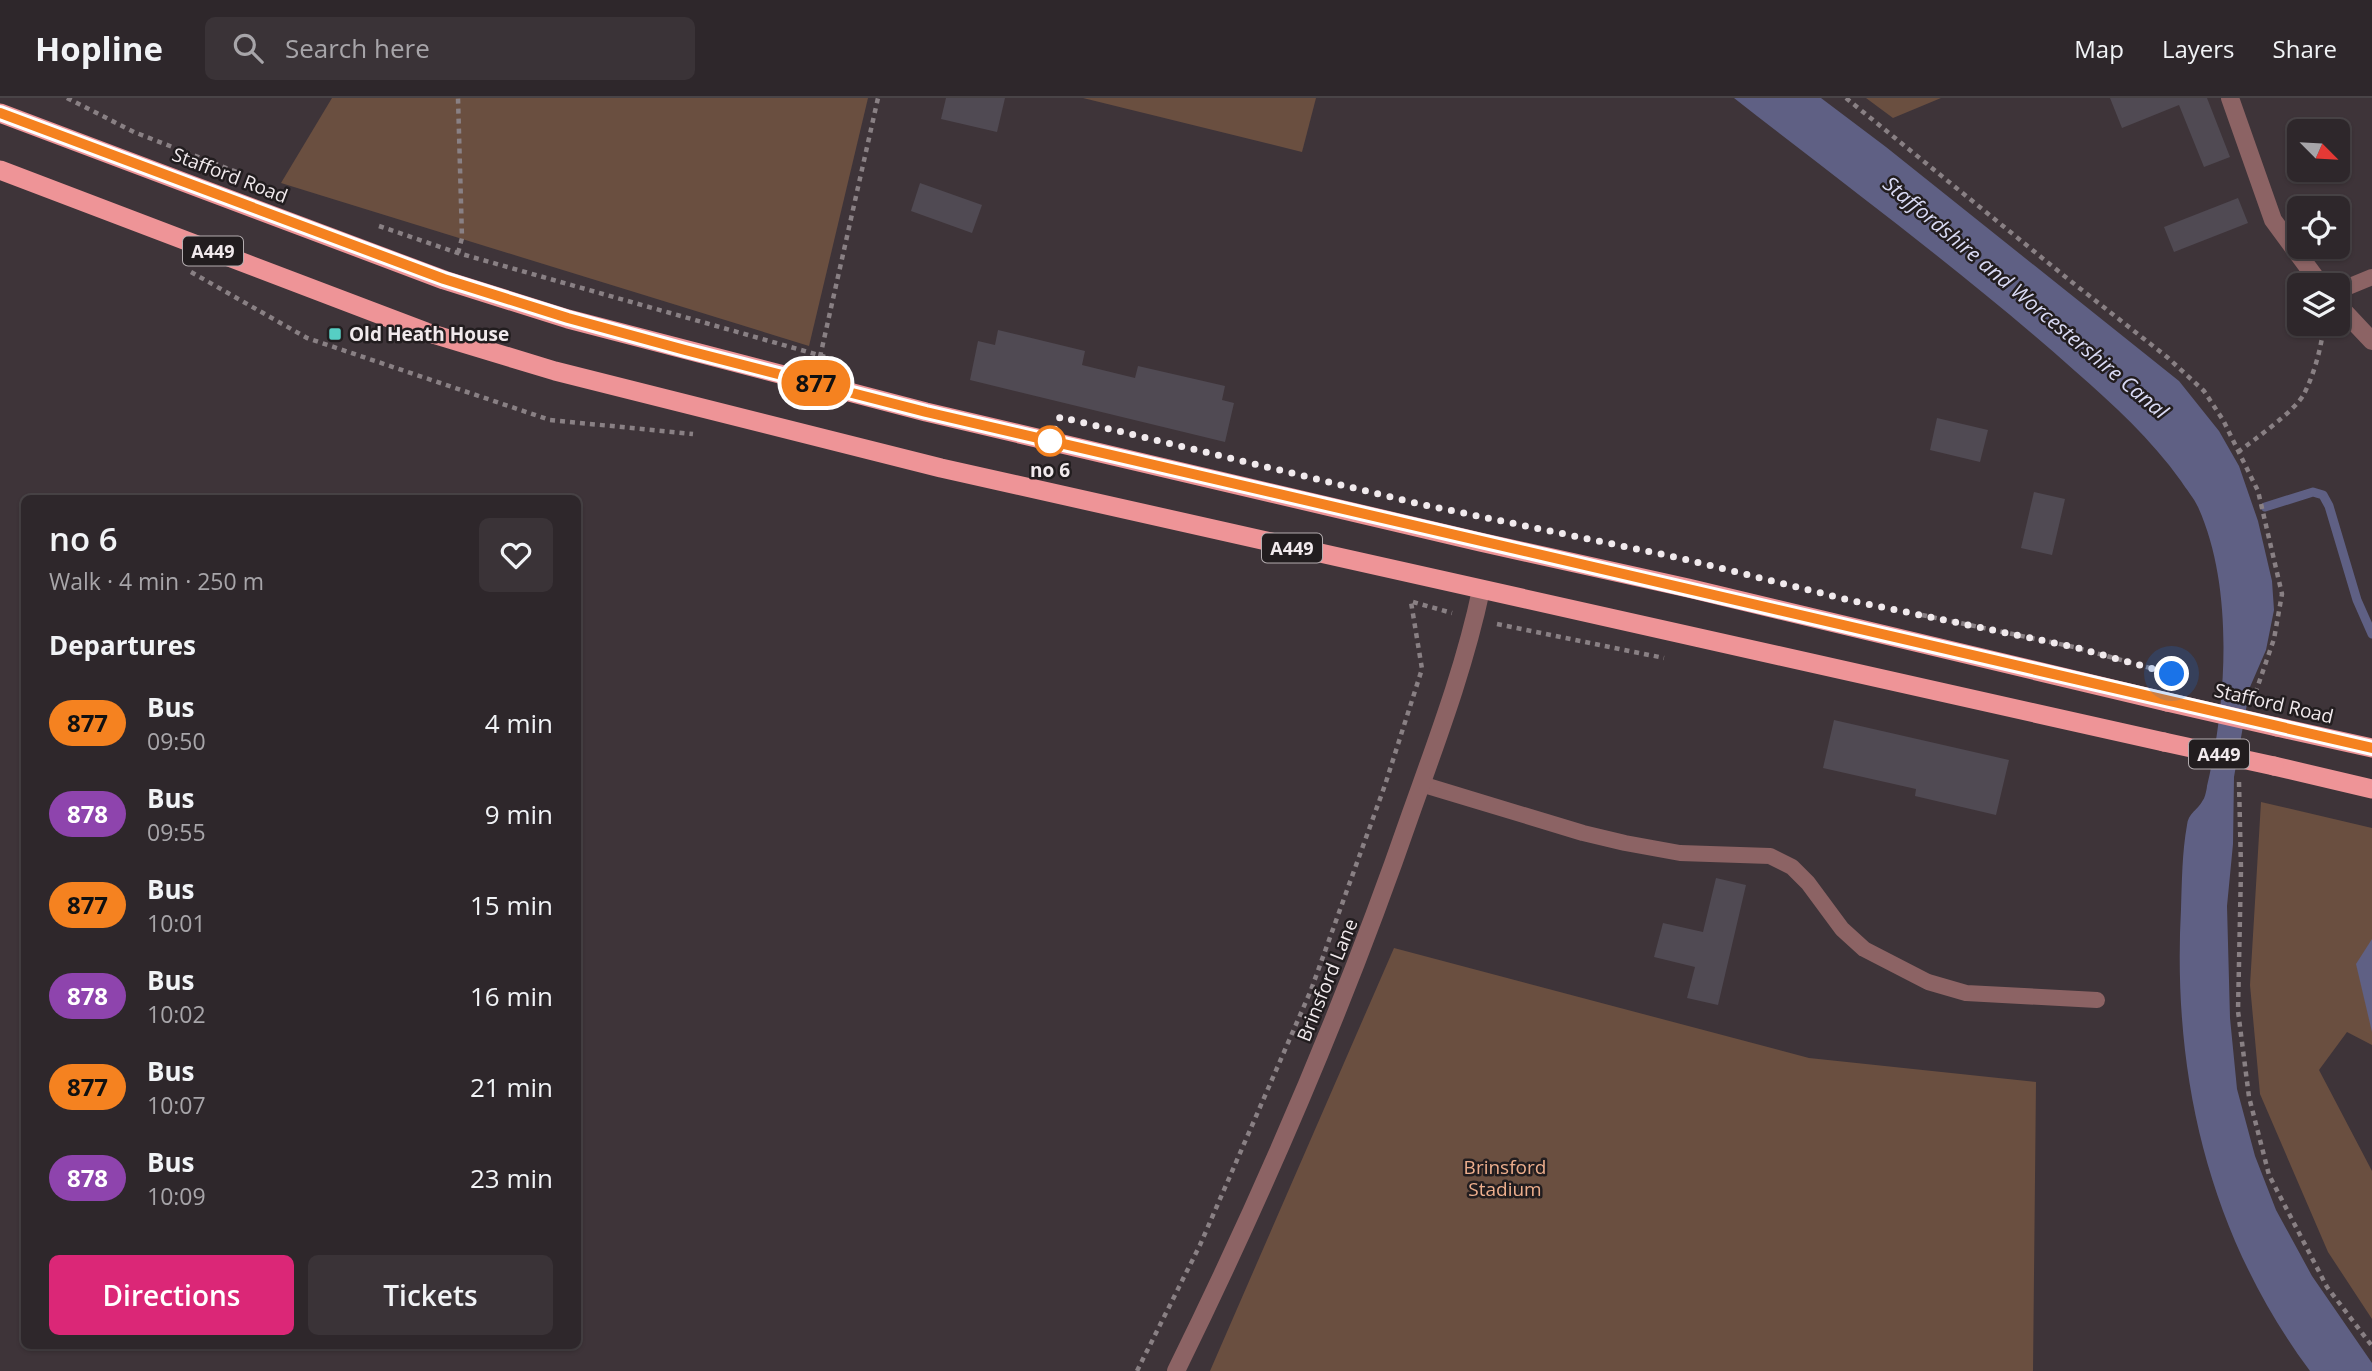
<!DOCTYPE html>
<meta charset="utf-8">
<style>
:root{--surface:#2e272b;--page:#3a3337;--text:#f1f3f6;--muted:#a7a5a9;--line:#494447;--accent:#db2777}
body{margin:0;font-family:"Open Sans",sans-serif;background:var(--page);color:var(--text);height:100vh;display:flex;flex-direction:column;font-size:26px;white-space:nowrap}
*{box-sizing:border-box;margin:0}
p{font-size:23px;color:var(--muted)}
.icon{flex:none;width:38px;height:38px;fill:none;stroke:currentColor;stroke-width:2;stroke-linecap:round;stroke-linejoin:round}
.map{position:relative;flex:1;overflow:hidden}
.side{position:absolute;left:21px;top:397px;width:560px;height:854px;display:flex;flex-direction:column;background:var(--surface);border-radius:10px;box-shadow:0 2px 5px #0004,0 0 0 2px var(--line)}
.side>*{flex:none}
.badge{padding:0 14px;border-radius:23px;font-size:24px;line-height:46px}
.needle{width:46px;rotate:114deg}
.controls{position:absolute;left:2287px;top:21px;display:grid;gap:14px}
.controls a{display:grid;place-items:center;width:63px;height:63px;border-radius:10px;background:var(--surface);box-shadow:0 2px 5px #0004,0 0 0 2px var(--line);font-size:35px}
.you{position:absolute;width:35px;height:35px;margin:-18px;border:5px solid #fff;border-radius:50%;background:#1a73e8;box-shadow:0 0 0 10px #1a73e833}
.map>.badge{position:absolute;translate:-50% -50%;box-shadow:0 0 0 4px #fff}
h2{padding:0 28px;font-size:26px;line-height:63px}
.round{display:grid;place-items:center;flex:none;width:74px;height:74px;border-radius:10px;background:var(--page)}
.overview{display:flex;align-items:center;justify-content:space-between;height:119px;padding:0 28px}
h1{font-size:33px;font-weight:600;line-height:52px}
.action{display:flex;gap:14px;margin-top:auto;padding:14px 28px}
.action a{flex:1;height:80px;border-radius:10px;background:var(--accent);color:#fff;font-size:28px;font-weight:600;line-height:80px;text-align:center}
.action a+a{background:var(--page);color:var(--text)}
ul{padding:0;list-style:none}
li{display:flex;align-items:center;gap:21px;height:91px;padding:0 28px}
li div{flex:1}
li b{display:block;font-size:26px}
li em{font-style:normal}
li .badge{min-width:77px;font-weight:700;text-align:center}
header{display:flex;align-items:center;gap:42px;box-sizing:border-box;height:98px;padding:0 35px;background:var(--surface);border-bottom:2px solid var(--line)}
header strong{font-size:33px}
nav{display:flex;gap:38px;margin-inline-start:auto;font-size:24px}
.search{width:490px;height:63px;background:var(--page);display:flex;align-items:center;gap:18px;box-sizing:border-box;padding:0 24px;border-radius:10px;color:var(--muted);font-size:26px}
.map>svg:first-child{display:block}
.green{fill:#6a4f40}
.water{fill:#5f6084}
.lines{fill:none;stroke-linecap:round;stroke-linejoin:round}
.stream{stroke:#5f6084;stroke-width:9}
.building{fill:#504a53}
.path{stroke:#898084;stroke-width:4.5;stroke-dasharray:5 5;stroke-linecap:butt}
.service{stroke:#8c6364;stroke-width:16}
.minor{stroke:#8c6364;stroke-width:18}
.trunk{stroke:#ee9497;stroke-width:19}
.path-bridge{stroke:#898084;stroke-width:4.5;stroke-dasharray:5 5;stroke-linecap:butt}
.trunk-bridge{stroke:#ee9497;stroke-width:19}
.line-casing{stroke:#fff;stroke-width:16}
.line{stroke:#f58220;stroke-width:10}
.walk{stroke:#f1eaed;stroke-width:7;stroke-dasharray:0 12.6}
.poi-dot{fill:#56cec4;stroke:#221d1f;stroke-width:2.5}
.stop-dot{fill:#fff;stroke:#f58220;stroke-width:3.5}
.labels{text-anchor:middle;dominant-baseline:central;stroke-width:5;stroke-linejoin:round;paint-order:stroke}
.shield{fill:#221d1f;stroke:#b3acaf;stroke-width:2}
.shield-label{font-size:18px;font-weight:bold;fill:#f1eaed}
.street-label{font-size:19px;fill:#f1eaed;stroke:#221d1f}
.poi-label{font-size:19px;font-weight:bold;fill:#f1eaed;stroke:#221d1f;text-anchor:start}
.stop-label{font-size:19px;font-weight:bold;fill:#f1eaed;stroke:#221d1f}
.park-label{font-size:19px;fill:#eeaf8d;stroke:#221d1f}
.water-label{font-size:21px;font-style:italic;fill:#d9daf4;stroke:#221d1f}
</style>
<header>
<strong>Hopline</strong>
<div class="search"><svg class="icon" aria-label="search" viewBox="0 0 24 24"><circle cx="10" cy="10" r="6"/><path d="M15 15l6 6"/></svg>Search here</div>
<nav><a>Map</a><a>Layers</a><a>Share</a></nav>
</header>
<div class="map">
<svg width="2372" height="1273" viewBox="0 0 2372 1273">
<rect width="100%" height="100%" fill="#3e3439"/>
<g class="green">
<polygon points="332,0 868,0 809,248 281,85"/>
<polygon points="1083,0 1316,0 1302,54"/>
<polygon points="1866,0 1941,0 1893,20"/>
<polygon points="2261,704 2372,730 2372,947 2347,934 2319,972 2372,1073 2372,1221 2328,1154 2260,996 2250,887"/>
<polygon points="1394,850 1809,960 2036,984 2033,1273 1210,1273"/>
</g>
<g class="water">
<path d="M1734 0H1821L1886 49 2179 283 2219 333 2239 368 2258 423 2272 483 2274 512 2266 552 2250 589 2234 679 2233 746 2227 808 2230 920 2237 991 2255 1058 2276 1112 2312 1178 2372 1265V1273H2310C2209 1137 2172 978 2181 811 2182 783 2182 755 2187 727 2188 715 2198 712 2203 702 2205 700 2207 690 2207 688 2227 604 2234 488 2198 409 2194 400 2186 391 2181 383 2151 341 2114 307 2075 273 1966 176 1849 90 1734 0Z"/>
<polygon points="2372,841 2372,934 2356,866"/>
</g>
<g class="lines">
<polyline class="stream" points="2265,409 2313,394 2323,397 2329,408 2357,502 2372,536"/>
</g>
<g class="building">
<polygon points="946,0 1005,0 997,34 941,21"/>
<polygon points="2110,0 2207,0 2230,59 2204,69 2179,7 2122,30"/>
<polygon points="920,85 982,107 972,135 911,113"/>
<polygon points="2238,100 2248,125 2174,154 2164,129"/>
<polygon points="998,232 1085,253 1082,267 1135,280 1138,268 1225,288 1222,302 1234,305 1225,344 970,282 978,243 995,247"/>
<polygon points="1937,320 1988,332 1980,364 1930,352"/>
<polygon points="2034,394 2065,401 2052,457 2021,450"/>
<polygon points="1834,622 2009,662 1996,717 1915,698 1916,691 1823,670"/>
<polygon points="1716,780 1746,787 1718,907 1687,900 1695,869 1654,859 1663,825 1703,834"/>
</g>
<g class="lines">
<g class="path">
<polyline points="67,0 134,34 239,75"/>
<polyline points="1846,0 2068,181 2167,259 2204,293 2223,322 2258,393 2282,496 2274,541 2254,599"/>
<polyline points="379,128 458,155 840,263"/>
<polyline points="458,155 462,140 458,0"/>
<polyline points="191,174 307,240 550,322 693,336"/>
<polyline points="820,259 878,0"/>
<path d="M2238 354C2255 341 2295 313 2304 296 2315 274 2321 250 2324 227"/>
<polyline points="1413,504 1452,515"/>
<polyline points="1922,517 2074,549 2172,576"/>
<polyline points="1497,526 1664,560"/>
<polyline points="2239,684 2241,771 2238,913 2249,999 2269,1077 2327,1189 2372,1248"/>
<polyline points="1137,1273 1200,1147 1311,892 1385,687 1422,571 1411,504"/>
</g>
<g class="service">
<polyline points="2338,193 2372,179"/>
<polyline points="1421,686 1583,735 1625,745 1680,755 1770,758 1792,769 1808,785 1842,831 1864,851 1928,884 1966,895 2097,902"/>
</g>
<g class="minor">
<polyline points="2230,0 2273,122 2321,187"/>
<polyline points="2338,207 2372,243"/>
<path d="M1176 1273C1265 1092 1345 906 1411 715 1437 642 1465 568 1481 492"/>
</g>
<g class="trunk">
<polyline points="0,15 444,182 568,221 926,314 1480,444 1688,490 2167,604"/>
<polyline points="0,72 426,234 555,273 941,370 2164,644"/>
<polyline points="2277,629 2372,650"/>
<polyline points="2274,668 2372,691"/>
</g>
<polyline class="path-bridge" points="2172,576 2188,580"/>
<g class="trunk-bridge">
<polyline points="2167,604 2277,629"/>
<polyline points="2164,644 2274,668"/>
</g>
</g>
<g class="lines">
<g class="line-casing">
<polyline id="line" points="0,15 444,181 568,220 685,252 926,314 2372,650"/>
</g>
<use href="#line" class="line"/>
<polyline class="walk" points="1050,343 1060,319 1420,406 1680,460 1853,503 2074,549 2172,576"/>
</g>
<rect class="poi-dot" x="328" y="229" width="14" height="14" rx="3.5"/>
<circle class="stop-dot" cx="1050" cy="343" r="14"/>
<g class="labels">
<g class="shield">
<rect x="183" y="138.5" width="60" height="29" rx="5"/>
<rect x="1262" y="435.5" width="60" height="29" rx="5"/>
<rect x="2189" y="641.5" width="60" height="29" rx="5"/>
</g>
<g class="shield-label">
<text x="213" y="153">A449</text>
<text x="1292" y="450">A449</text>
<text x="2219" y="656">A449</text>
</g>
<g class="street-label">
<text transform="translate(230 77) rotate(21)">Stafford Road</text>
<text transform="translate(2274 605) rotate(13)">Stafford Road</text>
<text transform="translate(1327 882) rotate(-68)">Brinsford Lane</text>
</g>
<g class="poi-label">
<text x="349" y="236">Old Heath House</text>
</g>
<g class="stop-label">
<text x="1050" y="372">no 6</text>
</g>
<g class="park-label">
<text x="1505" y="1069">Brinsford<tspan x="1505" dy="22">Stadium</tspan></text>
</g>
<g class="water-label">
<text transform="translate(2026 199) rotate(40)">Staffordshire and Worcestershire Canal</text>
</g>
</g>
</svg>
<div class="controls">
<a><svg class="needle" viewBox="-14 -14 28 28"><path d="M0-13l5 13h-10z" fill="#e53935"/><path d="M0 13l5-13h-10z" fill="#a7a5a9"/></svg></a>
<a><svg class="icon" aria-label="locate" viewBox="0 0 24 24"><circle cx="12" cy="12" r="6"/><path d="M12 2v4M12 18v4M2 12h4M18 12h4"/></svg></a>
<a><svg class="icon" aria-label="layers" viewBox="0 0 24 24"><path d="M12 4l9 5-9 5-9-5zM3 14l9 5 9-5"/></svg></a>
</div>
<div class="you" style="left:2172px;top:576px"></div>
<b class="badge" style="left:816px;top:285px;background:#f58220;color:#111">877</b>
<section class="side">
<div class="overview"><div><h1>no 6</h1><p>Walk · 4 min · 250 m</p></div><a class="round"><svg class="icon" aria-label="heart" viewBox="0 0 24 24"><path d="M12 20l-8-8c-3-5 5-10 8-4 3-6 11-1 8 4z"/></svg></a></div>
<h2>Departures</h2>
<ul>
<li><span class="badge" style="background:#f58220;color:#111">877</span><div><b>Bus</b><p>09:50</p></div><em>4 min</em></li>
<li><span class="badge" style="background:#8e44ad;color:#fff">878</span><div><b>Bus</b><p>09:55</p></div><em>9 min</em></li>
<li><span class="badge" style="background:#f58220;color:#111">877</span><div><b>Bus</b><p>10:01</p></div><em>15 min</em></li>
<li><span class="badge" style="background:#8e44ad;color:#fff">878</span><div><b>Bus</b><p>10:02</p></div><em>16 min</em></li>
<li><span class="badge" style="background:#f58220;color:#111">877</span><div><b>Bus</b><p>10:07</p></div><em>21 min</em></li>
<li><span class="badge" style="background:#8e44ad;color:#fff">878</span><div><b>Bus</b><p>10:09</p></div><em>23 min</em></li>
</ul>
<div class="action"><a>Directions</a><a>Tickets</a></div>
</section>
</div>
